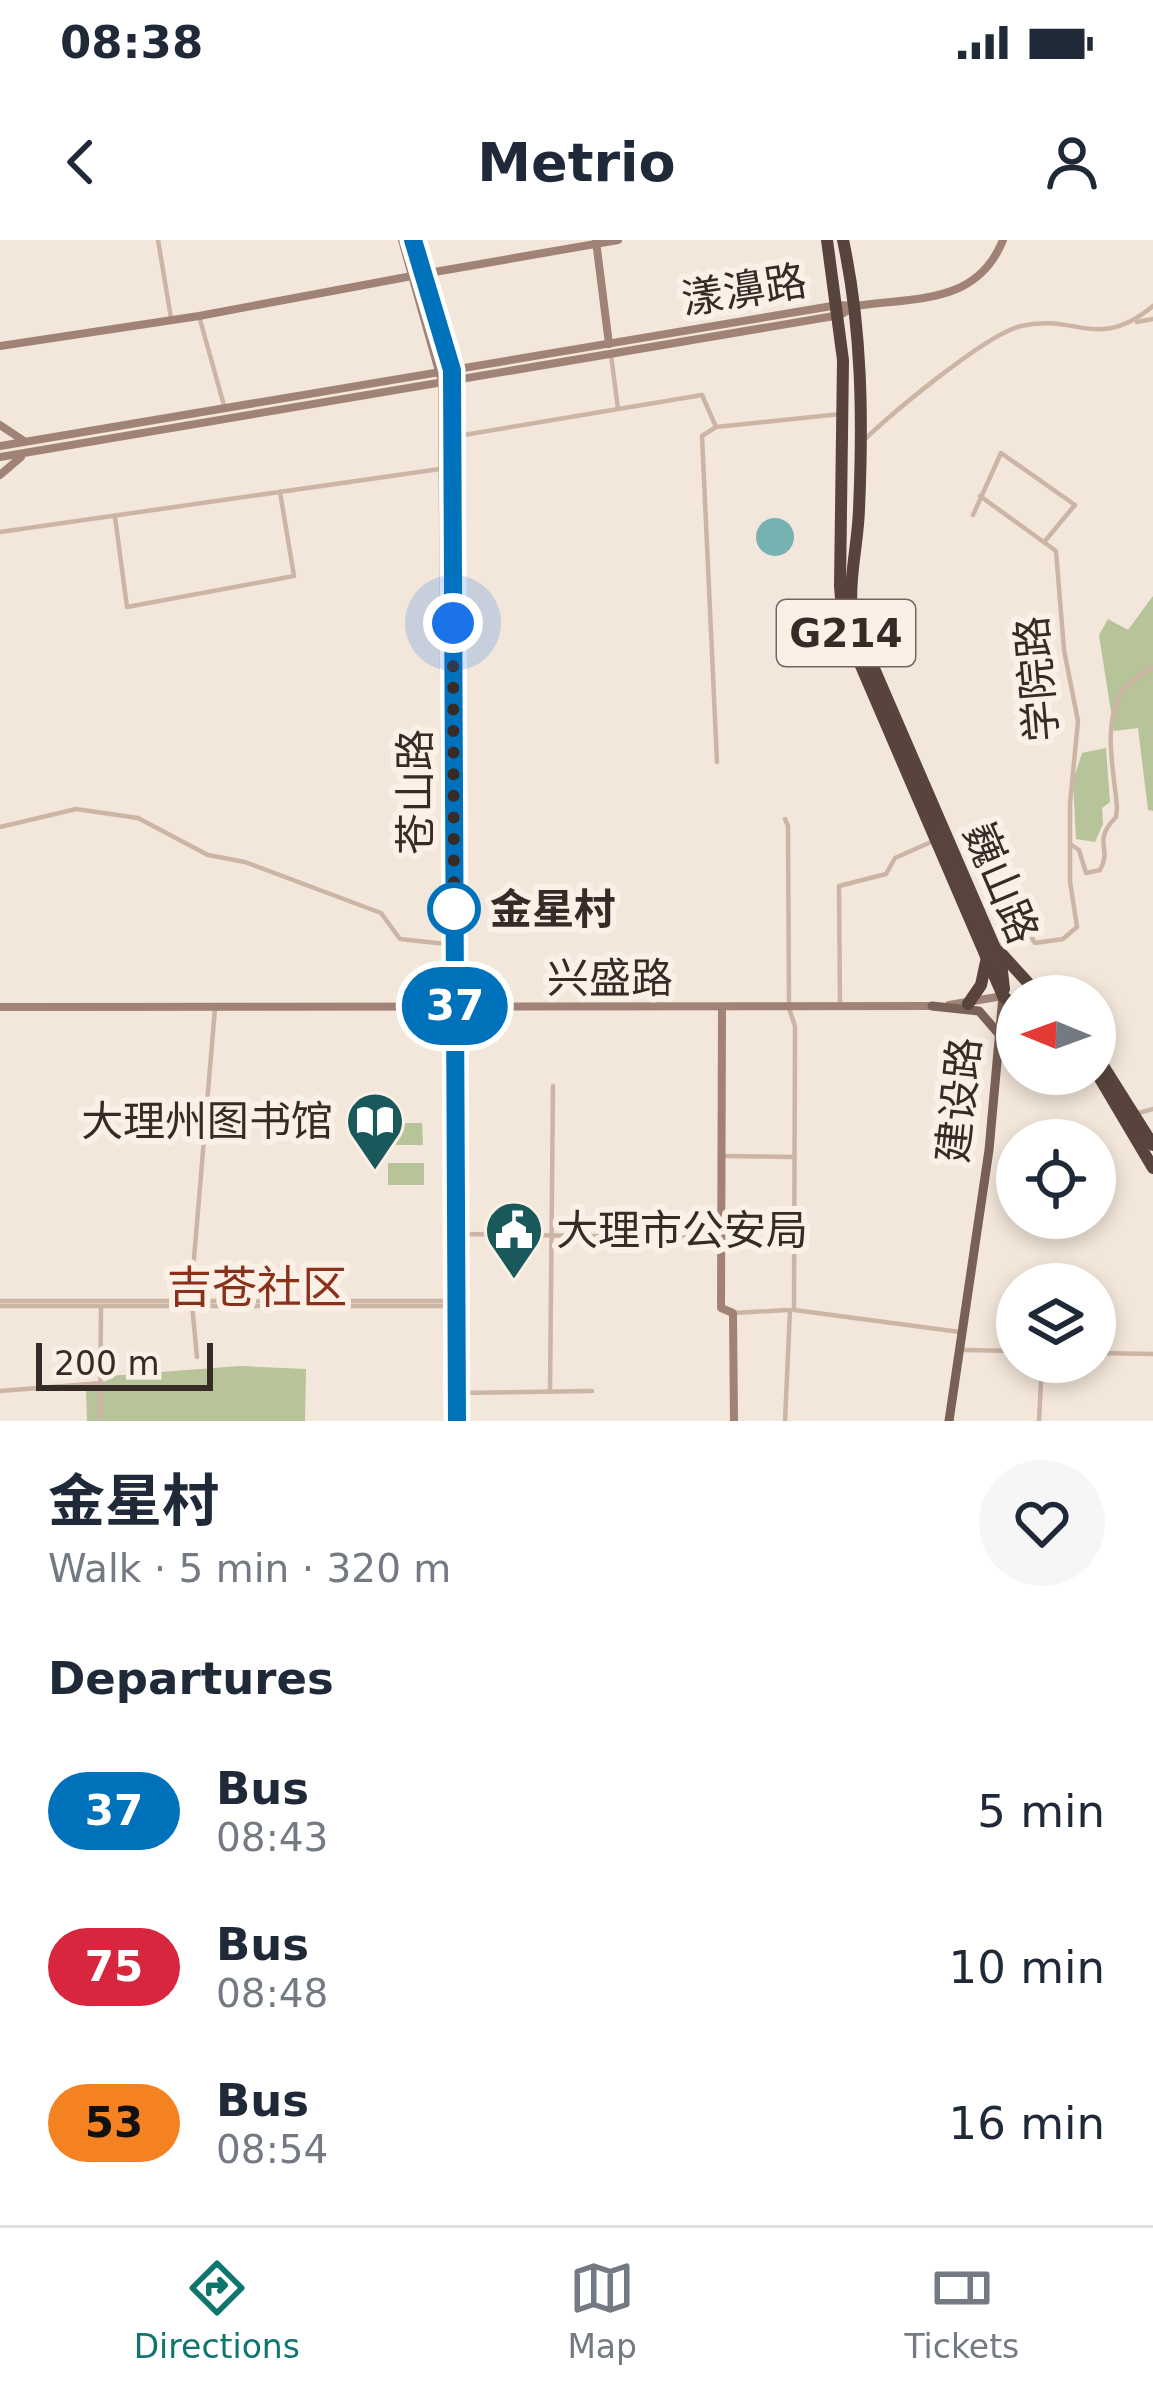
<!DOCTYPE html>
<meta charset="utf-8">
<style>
:root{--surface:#fff;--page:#f6f6f7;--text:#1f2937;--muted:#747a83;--line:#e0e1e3;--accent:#0f766e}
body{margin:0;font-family:"DejaVu Sans","Noto Sans SC",sans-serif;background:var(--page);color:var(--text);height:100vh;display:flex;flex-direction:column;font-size:45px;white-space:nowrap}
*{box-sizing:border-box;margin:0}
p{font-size:39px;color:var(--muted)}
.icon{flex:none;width:66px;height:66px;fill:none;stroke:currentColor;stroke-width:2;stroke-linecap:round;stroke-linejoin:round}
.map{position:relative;height:1181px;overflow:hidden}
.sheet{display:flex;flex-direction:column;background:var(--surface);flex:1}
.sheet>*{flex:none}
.badge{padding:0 24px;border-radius:39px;font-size:42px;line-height:78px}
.needle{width:78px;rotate:271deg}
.controls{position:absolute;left:996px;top:735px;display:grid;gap:24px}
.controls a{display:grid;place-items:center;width:120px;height:120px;border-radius:50%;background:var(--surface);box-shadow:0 6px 18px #0003;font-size:60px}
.scale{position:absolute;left:36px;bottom:30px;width:177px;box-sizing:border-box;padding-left:12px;border:6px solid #372b27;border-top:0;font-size:33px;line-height:42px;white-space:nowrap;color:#372b27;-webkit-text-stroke:9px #faf0e6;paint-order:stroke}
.you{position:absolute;width:60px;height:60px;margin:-30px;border:9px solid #fff;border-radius:50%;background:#1a73e8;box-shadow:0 0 0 18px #1a73e833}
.map>.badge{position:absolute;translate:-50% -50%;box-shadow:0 0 0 6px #fff}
h2{padding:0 48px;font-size:45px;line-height:108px}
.round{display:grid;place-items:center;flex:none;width:126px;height:126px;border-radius:63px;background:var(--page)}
.head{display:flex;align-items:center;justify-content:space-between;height:204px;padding:0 48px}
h1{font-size:57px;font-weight:700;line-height:90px}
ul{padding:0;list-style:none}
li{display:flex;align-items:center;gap:36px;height:156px;padding:0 48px}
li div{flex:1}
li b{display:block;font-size:45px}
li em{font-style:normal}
li .badge{min-width:132px;font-weight:700;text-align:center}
.status{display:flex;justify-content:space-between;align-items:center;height:84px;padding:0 60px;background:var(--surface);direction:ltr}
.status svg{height:33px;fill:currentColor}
header{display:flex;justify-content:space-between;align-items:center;height:156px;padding:0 48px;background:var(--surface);font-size:54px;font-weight:700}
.menu{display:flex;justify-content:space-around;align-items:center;height:168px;border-top:3px solid var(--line);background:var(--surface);font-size:33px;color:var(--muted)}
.menu a{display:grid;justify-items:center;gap:6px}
.menu .on{color:var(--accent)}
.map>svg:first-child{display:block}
.green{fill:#b7c399}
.water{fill:#77b2b2}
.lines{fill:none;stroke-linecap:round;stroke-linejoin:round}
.street{stroke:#ccb5a5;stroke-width:4.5}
.secondary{stroke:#a08376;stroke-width:8}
.primary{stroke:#7a6157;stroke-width:9}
.highway{stroke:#58443d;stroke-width:12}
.line-casing{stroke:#fff;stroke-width:27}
.line{stroke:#0072bc;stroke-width:18}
.walk{stroke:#372b27;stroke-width:12;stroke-dasharray:0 21.6}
.stop-dot{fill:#fff;stroke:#0072bc;stroke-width:6}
.labels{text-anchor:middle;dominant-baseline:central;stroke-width:12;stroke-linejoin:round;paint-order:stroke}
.shield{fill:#faf0e6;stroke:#726660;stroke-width:3}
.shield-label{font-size:39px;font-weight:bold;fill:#372b27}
.street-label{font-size:42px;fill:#372b27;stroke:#faf0e6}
.stop-label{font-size:42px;font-weight:bold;fill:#372b27;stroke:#faf0e6;text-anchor:start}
.poi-label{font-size:42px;fill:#372b27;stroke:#faf0e6;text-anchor:end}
.neighbourhood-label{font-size:45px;fill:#8b311b;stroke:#faf0e6}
</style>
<div class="status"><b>08:38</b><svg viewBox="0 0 49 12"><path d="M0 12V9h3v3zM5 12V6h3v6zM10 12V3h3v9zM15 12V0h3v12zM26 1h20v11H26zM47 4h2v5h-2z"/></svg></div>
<header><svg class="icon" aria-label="back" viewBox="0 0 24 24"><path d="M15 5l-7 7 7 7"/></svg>Metrio<svg class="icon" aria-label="person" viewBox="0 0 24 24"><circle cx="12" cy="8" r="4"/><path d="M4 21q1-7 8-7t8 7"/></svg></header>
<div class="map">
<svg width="1153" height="1181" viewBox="0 0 1153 1181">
<rect width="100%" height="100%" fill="#f3e6da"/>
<g class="green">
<polygon points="1153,356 1153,571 1148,570 1138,488 1114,491 1099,395 1108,379 1128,390"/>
<polygon points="1106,508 1110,562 1102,568 1103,584 1095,602 1076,599 1073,541 1082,513"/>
<polygon points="387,883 422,883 423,905 388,905"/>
<rect x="388" y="923" width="36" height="22"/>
<polygon points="240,1126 306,1129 305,1181 87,1181 86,1149 108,1140 108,1136"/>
</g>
<circle class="water" cx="775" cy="297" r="19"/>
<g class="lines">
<g class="street">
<polyline points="158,0 171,78"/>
<polyline points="199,76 225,169"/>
<polyline points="1137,82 1153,79"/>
<polyline points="611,115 618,169"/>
<polyline points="716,187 702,196 717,522"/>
<polyline points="452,197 702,155 716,187 841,174"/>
<path d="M863 201C891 174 986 94 1021 86 1076 73 1098 112 1153 66"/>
<polyline points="980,256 1056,311 1064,410 1078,481 1070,564 1070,641 1077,687 1063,699 1035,703 1022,682 1007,630 1001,625 994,634 1006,704 999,705"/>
<polyline points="973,275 1001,213 1075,265 1045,301"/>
<polyline points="115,277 127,367 294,336 280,252"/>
<polyline points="0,292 440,229"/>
<polyline points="785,579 788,586 789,768 795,786 794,1070 960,1092"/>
<polyline points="0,587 76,569 138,578 208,615 245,622 381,673 400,699 446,704"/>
<path d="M1070 604 1079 610 1086 633 1100 630C1113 607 1091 603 1116 577L1117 567C1114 531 1102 484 1122 451 1129 441 1143 434 1153 427"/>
<polyline points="840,768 839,646 886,634 895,618 931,602"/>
<polyline points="1135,874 1153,869"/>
<polyline points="721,916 793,917"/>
<polyline points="457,994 721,998"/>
<polyline points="0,1061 449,1061"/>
<polyline points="0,1066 449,1066"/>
<polyline points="733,1073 787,1070"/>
<polyline points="964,1110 1017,1111"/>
<polyline points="1095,1113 1153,1114"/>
<polyline points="197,1117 191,1054 215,768"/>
<polyline points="0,1151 102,1143"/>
<polyline points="550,1152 553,846"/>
<polyline points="457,1153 592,1151"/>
<polyline points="100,1181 101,1067"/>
<polyline points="785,1181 790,1070"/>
<polyline points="1039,1181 1042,1122"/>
</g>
<g class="secondary">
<polyline points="402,0 442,142 449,1181"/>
<polyline points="413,0 453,130 457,1181"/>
<polyline points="596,1 609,104"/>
<polyline points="423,34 618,0"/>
<polyline points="0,106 199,76 412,36"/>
<polyline points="0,185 24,201"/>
<path d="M0 206 838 65 855 66C916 57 977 65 1003 0"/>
<polyline points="0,217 840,75 854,67"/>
<polyline points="0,235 21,217"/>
<polyline points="949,765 1003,756"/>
<polyline points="0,767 934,766"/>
<polyline points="722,768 721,1068 733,1073 734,1181"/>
</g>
<g class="primary">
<polyline points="932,766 979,771 999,794"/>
<polyline points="1005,795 1017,787"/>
<polyline points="949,1181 989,910 1003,756"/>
</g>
<g class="highway">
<polyline points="827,0 843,120 840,346 843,384 1003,756"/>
<path d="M843 0C862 88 863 179 859 269 858 306 847 343 853 380L1001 722 1004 749"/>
<polyline points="1000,712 1040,756"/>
<polyline points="1003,756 1017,768"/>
<polyline points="968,764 981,745 987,717"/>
<polyline points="1095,813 1153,905"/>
<polyline points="1095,830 1153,928"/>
</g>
</g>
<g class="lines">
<g class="line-casing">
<polyline id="line" points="413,0 452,130 457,1181"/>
</g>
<use href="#line" class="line"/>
<polyline class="walk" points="453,383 454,669"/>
</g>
<defs>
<g id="library-pin" transform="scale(3)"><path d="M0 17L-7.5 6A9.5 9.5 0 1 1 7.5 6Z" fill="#1a595b" stroke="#faf0e6"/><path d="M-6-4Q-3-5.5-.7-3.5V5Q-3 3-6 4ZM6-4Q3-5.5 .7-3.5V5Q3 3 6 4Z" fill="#fff"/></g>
<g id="civic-pin" transform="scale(3)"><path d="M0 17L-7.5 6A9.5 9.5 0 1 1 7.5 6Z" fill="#1a595b" stroke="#faf0e6"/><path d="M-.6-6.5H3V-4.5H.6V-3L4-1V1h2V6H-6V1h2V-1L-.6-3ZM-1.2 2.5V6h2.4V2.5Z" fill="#fff"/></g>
</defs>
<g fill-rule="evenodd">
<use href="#library-pin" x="375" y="881"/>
<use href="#civic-pin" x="514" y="990"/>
</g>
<circle class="stop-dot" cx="454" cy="669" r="24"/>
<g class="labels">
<rect class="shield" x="777" y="360" width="138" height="66" rx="9"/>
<g class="shield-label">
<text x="846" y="393">G214</text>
</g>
<g class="street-label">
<text transform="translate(744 50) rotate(-9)">漾濞路</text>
<text transform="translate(1037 439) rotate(-95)">学院路</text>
<text transform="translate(415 552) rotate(-90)">苍山路</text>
<text transform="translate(1001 643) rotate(67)">巍山路</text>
<text x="610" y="738">兴盛路</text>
<text transform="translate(959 860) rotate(-84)">建设路</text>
</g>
<g class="stop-label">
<text x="490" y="669">金星村</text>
</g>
<g class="poi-label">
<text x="333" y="881">大理州图书馆</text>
<text x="556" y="990" text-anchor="start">大理市公安局</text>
</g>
<g class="neighbourhood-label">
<text x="257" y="1047">吉苍社区</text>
</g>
</g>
</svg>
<div class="controls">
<a><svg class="needle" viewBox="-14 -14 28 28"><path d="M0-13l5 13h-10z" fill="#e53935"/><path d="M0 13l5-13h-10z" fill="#747a83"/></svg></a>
<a><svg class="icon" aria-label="locate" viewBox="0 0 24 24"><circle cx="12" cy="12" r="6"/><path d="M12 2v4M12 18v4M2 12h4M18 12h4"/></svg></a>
<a><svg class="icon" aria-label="layers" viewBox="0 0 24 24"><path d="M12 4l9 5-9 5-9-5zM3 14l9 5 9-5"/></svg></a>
</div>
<div class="scale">200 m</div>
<div class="you" style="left:453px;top:383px"></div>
<b class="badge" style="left:455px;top:766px;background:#0072bc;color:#fff">37</b>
</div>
<section class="sheet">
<div class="head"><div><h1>金星村</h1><p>Walk · 5 min · 320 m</p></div><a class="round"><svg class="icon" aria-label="heart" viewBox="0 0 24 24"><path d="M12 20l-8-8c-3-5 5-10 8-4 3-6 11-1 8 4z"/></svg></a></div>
<h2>Departures</h2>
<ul>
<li><span class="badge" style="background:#0072bc;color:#fff">37</span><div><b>Bus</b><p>08:43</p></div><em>5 min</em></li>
<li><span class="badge" style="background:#d7263d;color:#fff">75</span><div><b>Bus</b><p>08:48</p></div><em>10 min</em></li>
<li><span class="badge" style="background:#f58220;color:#111">53</span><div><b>Bus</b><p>08:54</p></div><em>16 min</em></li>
</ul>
</section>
<nav class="menu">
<a class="on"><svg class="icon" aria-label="directions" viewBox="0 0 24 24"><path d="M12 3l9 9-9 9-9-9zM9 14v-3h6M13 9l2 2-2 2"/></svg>Directions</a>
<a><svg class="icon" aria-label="map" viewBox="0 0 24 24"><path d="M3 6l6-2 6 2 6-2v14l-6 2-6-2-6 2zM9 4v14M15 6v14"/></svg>Map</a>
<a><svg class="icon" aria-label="tickets" viewBox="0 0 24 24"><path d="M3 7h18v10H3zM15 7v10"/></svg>Tickets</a>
</nav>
